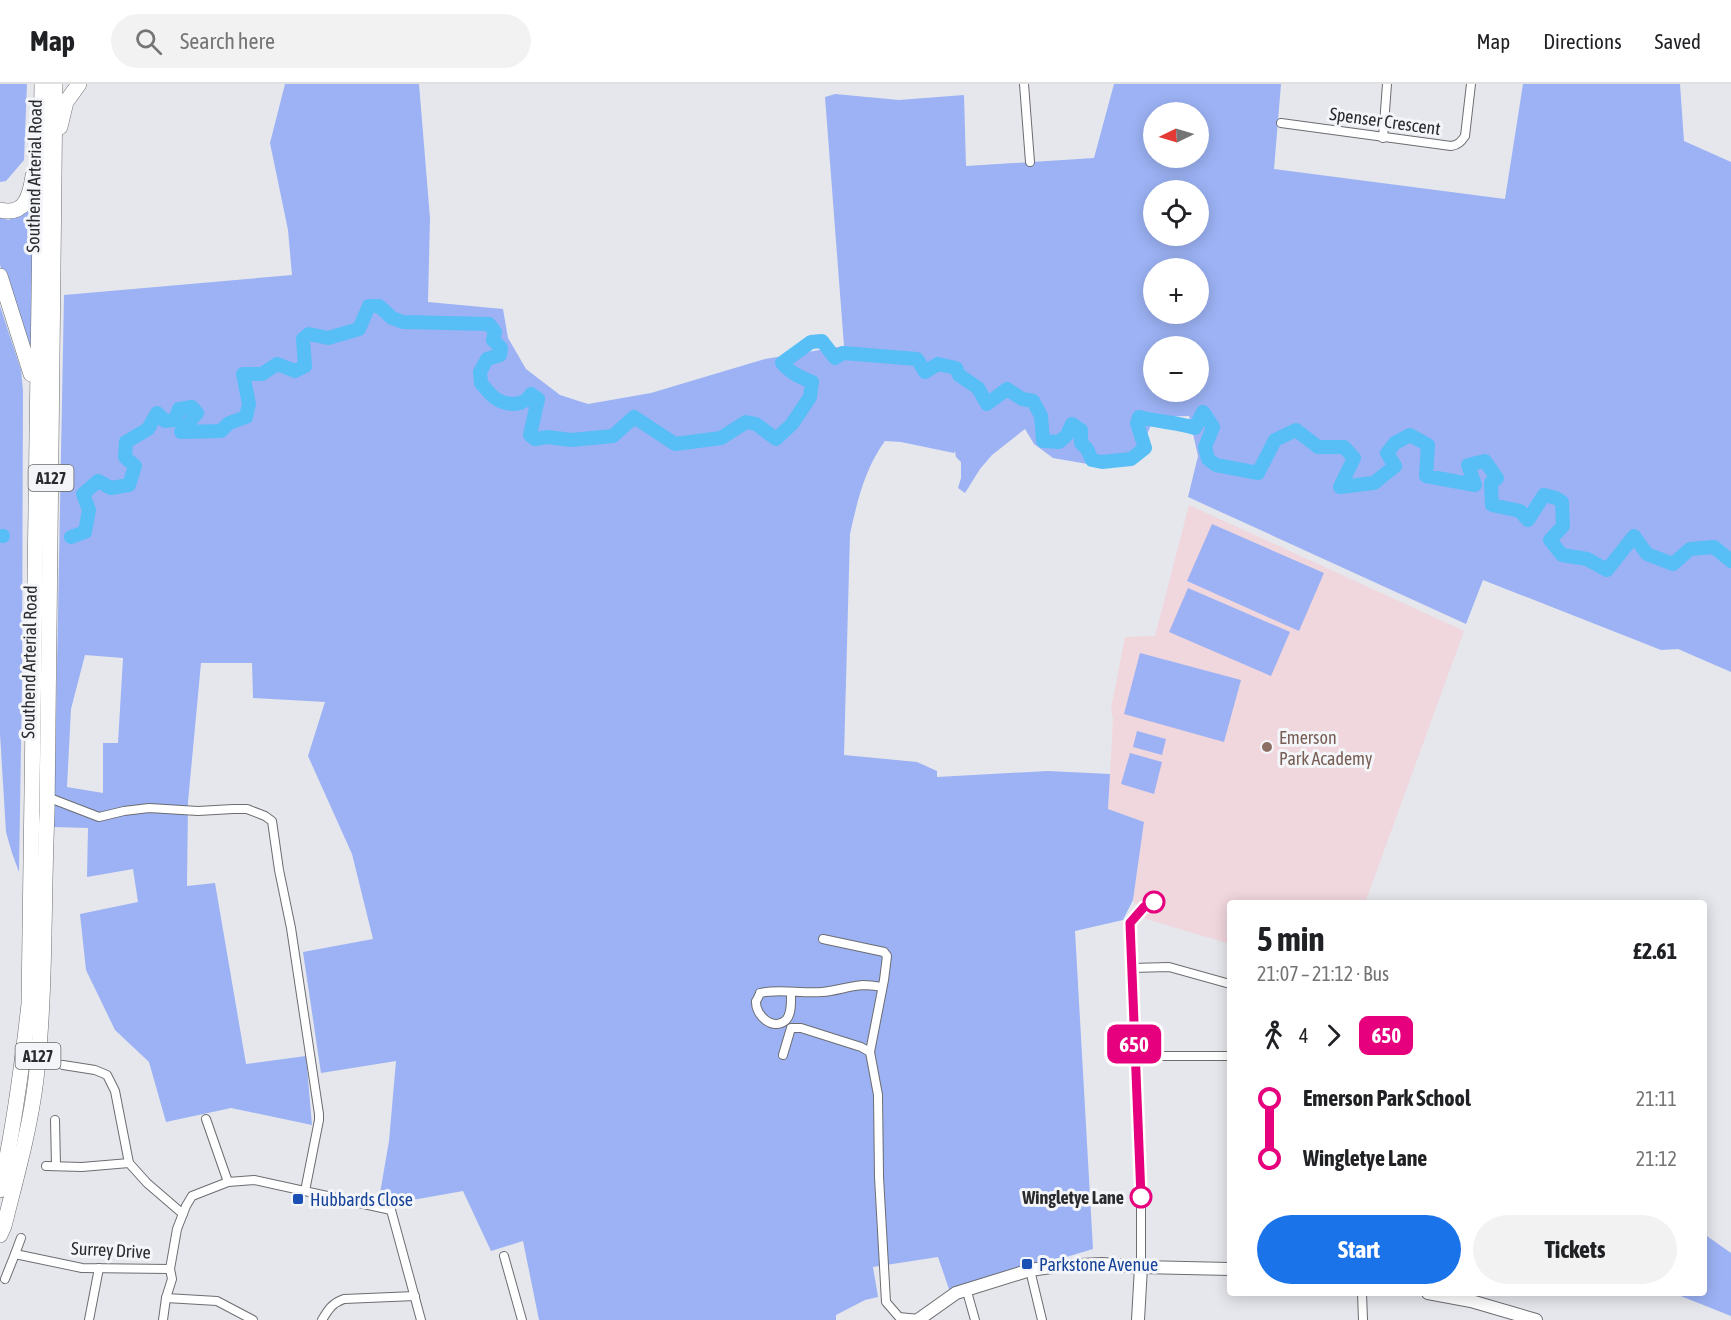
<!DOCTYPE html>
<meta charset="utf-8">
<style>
:root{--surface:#fff;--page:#f2f2f2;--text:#202124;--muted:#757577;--line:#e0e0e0;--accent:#1a73e8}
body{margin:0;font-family:"Asap Condensed",sans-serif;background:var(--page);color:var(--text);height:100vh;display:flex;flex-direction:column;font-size:22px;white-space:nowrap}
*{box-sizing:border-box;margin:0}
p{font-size:20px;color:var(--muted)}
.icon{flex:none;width:33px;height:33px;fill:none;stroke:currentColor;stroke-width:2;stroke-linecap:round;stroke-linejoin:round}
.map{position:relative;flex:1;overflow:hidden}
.panel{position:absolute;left:1227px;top:816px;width:480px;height:396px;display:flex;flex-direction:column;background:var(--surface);border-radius:6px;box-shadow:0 3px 15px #0003}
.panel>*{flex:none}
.badge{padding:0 12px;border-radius:9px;font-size:21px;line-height:39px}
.needle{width:39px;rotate:265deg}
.fabs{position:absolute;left:1143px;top:18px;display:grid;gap:12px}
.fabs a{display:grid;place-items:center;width:66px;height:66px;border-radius:50%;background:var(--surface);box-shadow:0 3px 15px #0003;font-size:30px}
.map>.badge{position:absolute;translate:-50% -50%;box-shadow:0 0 0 3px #fff}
.legs{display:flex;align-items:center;gap:9px;height:66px;padding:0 30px;font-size:20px}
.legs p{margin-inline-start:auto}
.overview{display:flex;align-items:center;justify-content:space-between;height:102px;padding:0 30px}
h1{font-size:33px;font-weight:700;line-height:45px}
.action{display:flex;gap:12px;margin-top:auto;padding:12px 30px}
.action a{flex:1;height:69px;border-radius:36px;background:var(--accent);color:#fff;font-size:24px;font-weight:700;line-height:69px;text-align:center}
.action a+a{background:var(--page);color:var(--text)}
ul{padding:0 30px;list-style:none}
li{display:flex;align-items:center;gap:21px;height:60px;font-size:22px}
li i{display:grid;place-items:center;width:9px;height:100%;margin:0 8px;background:currentColor}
li i::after{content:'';width:15px;height:15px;margin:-8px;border:4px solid;border-radius:50%;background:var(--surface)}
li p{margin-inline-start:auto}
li:first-child i{background:linear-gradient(#0000 50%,currentColor 0)}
li:last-child i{background:linear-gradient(currentColor 50%,#0000 0)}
header{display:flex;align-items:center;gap:36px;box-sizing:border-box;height:84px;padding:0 30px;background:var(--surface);border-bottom:2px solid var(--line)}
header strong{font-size:28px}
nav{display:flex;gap:33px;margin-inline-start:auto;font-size:21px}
.search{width:420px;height:54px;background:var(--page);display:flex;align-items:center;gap:15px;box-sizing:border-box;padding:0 21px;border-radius:33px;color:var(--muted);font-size:22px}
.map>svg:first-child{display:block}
.education{fill:#f0d6dd}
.green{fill:#9cb2f4;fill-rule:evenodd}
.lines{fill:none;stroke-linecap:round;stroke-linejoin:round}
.river{stroke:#58bef6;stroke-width:14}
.street-casing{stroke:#6b6d71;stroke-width:10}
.secondary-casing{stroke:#6b6d71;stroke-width:14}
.highway-casing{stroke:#6b6d71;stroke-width:16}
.street{stroke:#fff;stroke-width:8}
.secondary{stroke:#fff;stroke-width:12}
.highway{stroke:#fff;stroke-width:15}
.line-1-casing{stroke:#fff;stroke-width:14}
.line-1{stroke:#e6007e;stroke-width:9}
.education-dot{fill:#8d6e63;stroke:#f3f5f9;stroke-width:2}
.stop-1-dot{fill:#fff;stroke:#e6007e;stroke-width:3}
.transit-dot{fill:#1a4fb4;stroke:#f3f5f9;stroke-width:2}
.labels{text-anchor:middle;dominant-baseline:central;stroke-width:6;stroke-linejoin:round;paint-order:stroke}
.shield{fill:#f3f5f9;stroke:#67686a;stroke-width:1.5}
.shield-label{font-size:16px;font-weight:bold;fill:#2b2b2d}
.street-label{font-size:18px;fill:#2b2b2d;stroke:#f3f5f9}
.education-label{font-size:18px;fill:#785e54;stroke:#f3f5f9;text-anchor:start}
.stop-label{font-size:18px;font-weight:bold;fill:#2b2b2d;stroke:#f3f5f9;text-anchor:end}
.transit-label{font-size:18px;fill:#164399;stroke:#f3f5f9;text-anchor:start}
</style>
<header>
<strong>Map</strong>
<div class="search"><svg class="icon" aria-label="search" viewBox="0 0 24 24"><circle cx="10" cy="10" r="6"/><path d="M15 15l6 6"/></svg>Search here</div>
<nav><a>Map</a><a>Directions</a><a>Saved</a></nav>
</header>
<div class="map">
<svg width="1731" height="1236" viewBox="0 0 1731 1236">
<rect width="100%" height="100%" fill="#e5e7ec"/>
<polygon class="education" points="1189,421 1464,547 1365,819 1230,819 1230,860 1146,835 1133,816 1144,738 1108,725 1113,635 1111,625 1125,553 1155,552"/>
<g class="green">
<polygon points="0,0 27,0 24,76 6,97 0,98"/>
<path d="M285 0H419L430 134 428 218 503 225 508 254 526 285 560 311 588 320 651 309 765 275 844 262 825 13 835 10 899 16 964 11 966 82 1094 74 1114 0H1281L1274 85 1505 115 1523 0H1680L1684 57 1731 78V588L1678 565 1661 566 1483 496 1466 540 1188 413 1198 372 1189 332 1154 333 1143 361 1123 376 1099 382 1053 374 1034 360 1025 345 992 371 980 385 965 409 958 404 961 394V378L956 373 955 367 954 369 901 358 885 357C865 384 857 418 850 450L844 671 917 678 937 687V693L1048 687 1110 690 1108 725 1144 738 1133 816 1123 836 1075 847 1093 1165 950 1208 938 1173 873 1183 878 1213 865 1216 836 1231V1236H539L523 1157 491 1167 463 1107 390 1120 379 1115 389 1057 396 977 321 989 303 868 373 855 352 770 308 672 325 618 253 614 252 579H201L188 718 187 802 215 799 246 980 306 972 312 1041 231 1024 166 1038 149 978 115 946 86 886 80 830 138 818 133 785 87 793 88 744 54 743 64 211 292 191 288 146 270 59ZM1154 28H1198V74H1154ZM1154 106H1198V152H1154ZM1154 184H1198V230H1154ZM1154 262H1198V308H1154ZM85 571 123 574 118 659H103V709L67 703 71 625Z"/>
<polygon points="35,111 32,275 0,181 0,132 8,136 27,128"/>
<polygon points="0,222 21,286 23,307 22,597 19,788 12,769 6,748 0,650"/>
<polygon points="1212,440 1324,489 1299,547 1187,497"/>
<polygon points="1188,504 1290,548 1271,592 1169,548"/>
<polygon points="1140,569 1241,596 1224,658 1124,630"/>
<polygon points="1137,647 1166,655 1162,671 1133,663"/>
<polygon points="1130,669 1162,678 1154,710 1121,700"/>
<polygon points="1704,1150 1731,1169 1731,1232 1673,1209 1704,1209"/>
</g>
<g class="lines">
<g class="river">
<polyline points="0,452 3,452"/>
<path d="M71 453 85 448 89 426 83 410 98 397 111 404 129 401 135 382 125 373 126 358 148 345 157 329 165 337 175 336 179 325 192 323 197 329 181 348 221 347 229 339 246 333 249 320 243 290H262L277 280 295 287 305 282 303 255 309 250 328 254 359 245 369 222H379L392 234 403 238 489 240 495 248 493 256 501 264 500 271 487 275 480 288 481 299C486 305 492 314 500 317 511 322 525 321 531 310L538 315 530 351 535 355 548 353 571 356 613 352 634 333 675 360 721 354 746 338 756 340 776 355 792 340 810 313 812 298C800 293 790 289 782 279L811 258 822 257 835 274 843 269 917 275 925 288 938 280 956 284 959 291 978 304 987 320 1007 305 1022 315 1033 317 1041 332 1043 357 1059 358 1067 351 1072 340 1081 346V359L1087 365 1092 376 1102 378 1131 375 1145 364 1137 339 1139 333C1158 338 1177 338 1195 344L1203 328 1213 343 1205 363 1208 375 1216 381 1258 389 1275 356 1296 346 1318 363H1344L1354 374 1340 403 1374 399 1395 382 1387 369 1395 359 1410 351 1428 361 1426 392 1475 401 1468 381 1485 377 1497 394 1491 399 1492 421 1520 427 1528 436 1544 411 1556 414 1562 418 1563 442 1550 456 1562 471 1587 475 1607 486 1634 452 1647 470 1673 480 1690 465 1714 463 1731 477"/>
</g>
<g class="street-casing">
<g id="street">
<polyline points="1024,0 1030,78"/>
<path d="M1281 39 1451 62C1458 61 1461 58 1465 52L1471 0"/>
<polyline points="1383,54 1387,0"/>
<polyline points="47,713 99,733 124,727 149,724 198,727 233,725 247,725 265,732 272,737 279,786 291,844 319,1030 319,1036 305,1107"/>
<polyline points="823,855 884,868 887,872 884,896 870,968"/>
<polyline points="1131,884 1169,883 1230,900"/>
<path d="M791 908C791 917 792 930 786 936 773 948 755 931 756 917 757 916 760 910 760 909 780 904 801 910 822 908 836 907 849 902 863 901 870 901 876 902 882 903"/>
<polyline points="783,971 791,944 801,944 861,963 870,968 878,1011 879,1093 886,1218 899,1233 919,1235"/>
<polyline points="1135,972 1230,972"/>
<polyline points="63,981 95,986 107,991 115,1007 129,1079 147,1099 183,1130"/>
<polyline points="206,1035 228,1098"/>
<polyline points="55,1036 56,1082"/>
<polyline points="46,1082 82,1083 129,1079"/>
<polyline points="15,1170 21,1154"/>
<polyline points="504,1172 522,1236"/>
<polyline points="1141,1183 1141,1113 1130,839 1144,823 1155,817"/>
<polyline points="1030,1186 1042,1236"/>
<polyline points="5,1195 15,1170 82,1184 170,1185"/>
<polyline points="966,1204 975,1236"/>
<polyline points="1362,1209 1363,1236"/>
<polyline points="166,1214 217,1217 253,1236"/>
<polyline points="89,1236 99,1184"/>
<polyline points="163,1236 166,1214 172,1195 170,1185 177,1145 186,1122 192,1112 228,1098 254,1096 391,1126 421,1236"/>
<path d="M322 1236C328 1226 332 1219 344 1215L415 1212"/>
</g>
</g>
<g class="secondary-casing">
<g id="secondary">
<polyline points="1428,1209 1471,1217 1536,1236"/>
<polyline points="918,1236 956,1209 1030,1186 1058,1182 1102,1180 1141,1183 1230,1185"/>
<polyline points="1138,1236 1141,1183"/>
</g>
</g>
<g class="highway-casing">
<g id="highway">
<polyline points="60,43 66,18 79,0"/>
<path d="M0 126C25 132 30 112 33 92"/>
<polyline points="0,192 31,290"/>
<path d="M0 1106C14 1045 22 983 29 920L42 0"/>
<path d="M0 1151 4 1142C16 1094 30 1045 36 995 46 907 43 817 47 729L55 0"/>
</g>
</g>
<use href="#street" class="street"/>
<use href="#secondary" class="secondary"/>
<use href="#highway" class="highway"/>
</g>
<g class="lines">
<g class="line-1-casing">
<polyline id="line-1" points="1141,1113 1130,839 1144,823 1154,818"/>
</g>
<use href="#line-1" class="line-1"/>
</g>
<circle class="education-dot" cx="1267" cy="663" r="6"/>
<g class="stop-1-dot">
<circle cx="1154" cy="818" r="10"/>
<circle cx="1141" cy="1113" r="10"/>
</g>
<g class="transit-dot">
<rect x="292" y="1109" width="12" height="12" rx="3"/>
<rect x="1021" y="1174" width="12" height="12" rx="3"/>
</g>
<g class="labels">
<g class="shield">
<rect x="28.5" y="381" width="45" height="26" rx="4.5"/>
<rect x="15.5" y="959" width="45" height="26" rx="4.5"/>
</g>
<g class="shield-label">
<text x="51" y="394">A127</text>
<text x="38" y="972">A127</text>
</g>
<g class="street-label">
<text transform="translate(1385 37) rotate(8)">Spenser Crescent</text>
<text transform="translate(34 92) rotate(-89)">Southend Arterial Road</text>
<text transform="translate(29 578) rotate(-89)">Southend Arterial Road</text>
<text transform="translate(111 1166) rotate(3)">Surrey Drive</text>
</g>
<g class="education-label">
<text x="1279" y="653">Emerson<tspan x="1279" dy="21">Park Academy</tspan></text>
</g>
<g class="stop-label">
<text x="1124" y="1113">Wingletye Lane</text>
</g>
<g class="transit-label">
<text x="310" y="1115">Hubbards Close</text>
<text x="1039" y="1180">Parkstone Avenue</text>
</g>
</g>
</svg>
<div class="fabs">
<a><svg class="needle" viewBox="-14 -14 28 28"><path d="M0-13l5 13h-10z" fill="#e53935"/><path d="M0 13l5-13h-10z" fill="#757577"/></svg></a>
<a><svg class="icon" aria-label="locate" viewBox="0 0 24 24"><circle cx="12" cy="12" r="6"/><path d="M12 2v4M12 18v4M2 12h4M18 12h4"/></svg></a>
<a>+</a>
<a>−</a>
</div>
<b class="badge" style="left:1134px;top:960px;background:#e6007e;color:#fff">650</b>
<section class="panel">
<div class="overview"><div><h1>5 min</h1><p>21:07 – 21:12 · Bus</p></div><b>£2.61</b></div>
<div class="legs"><svg class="icon" aria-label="walk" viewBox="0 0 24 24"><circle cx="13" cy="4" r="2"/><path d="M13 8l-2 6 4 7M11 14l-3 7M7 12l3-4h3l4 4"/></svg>4<svg class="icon" aria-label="forward" viewBox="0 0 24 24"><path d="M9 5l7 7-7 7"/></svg><b class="badge" style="background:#e6007e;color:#fff">650</b></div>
<ul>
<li><i style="color:#e6007e"></i><b>Emerson Park School</b><p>21:11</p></li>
<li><i style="color:#e6007e"></i><b>Wingletye Lane</b><p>21:12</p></li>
</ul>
<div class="action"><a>Start</a><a>Tickets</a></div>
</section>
</div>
